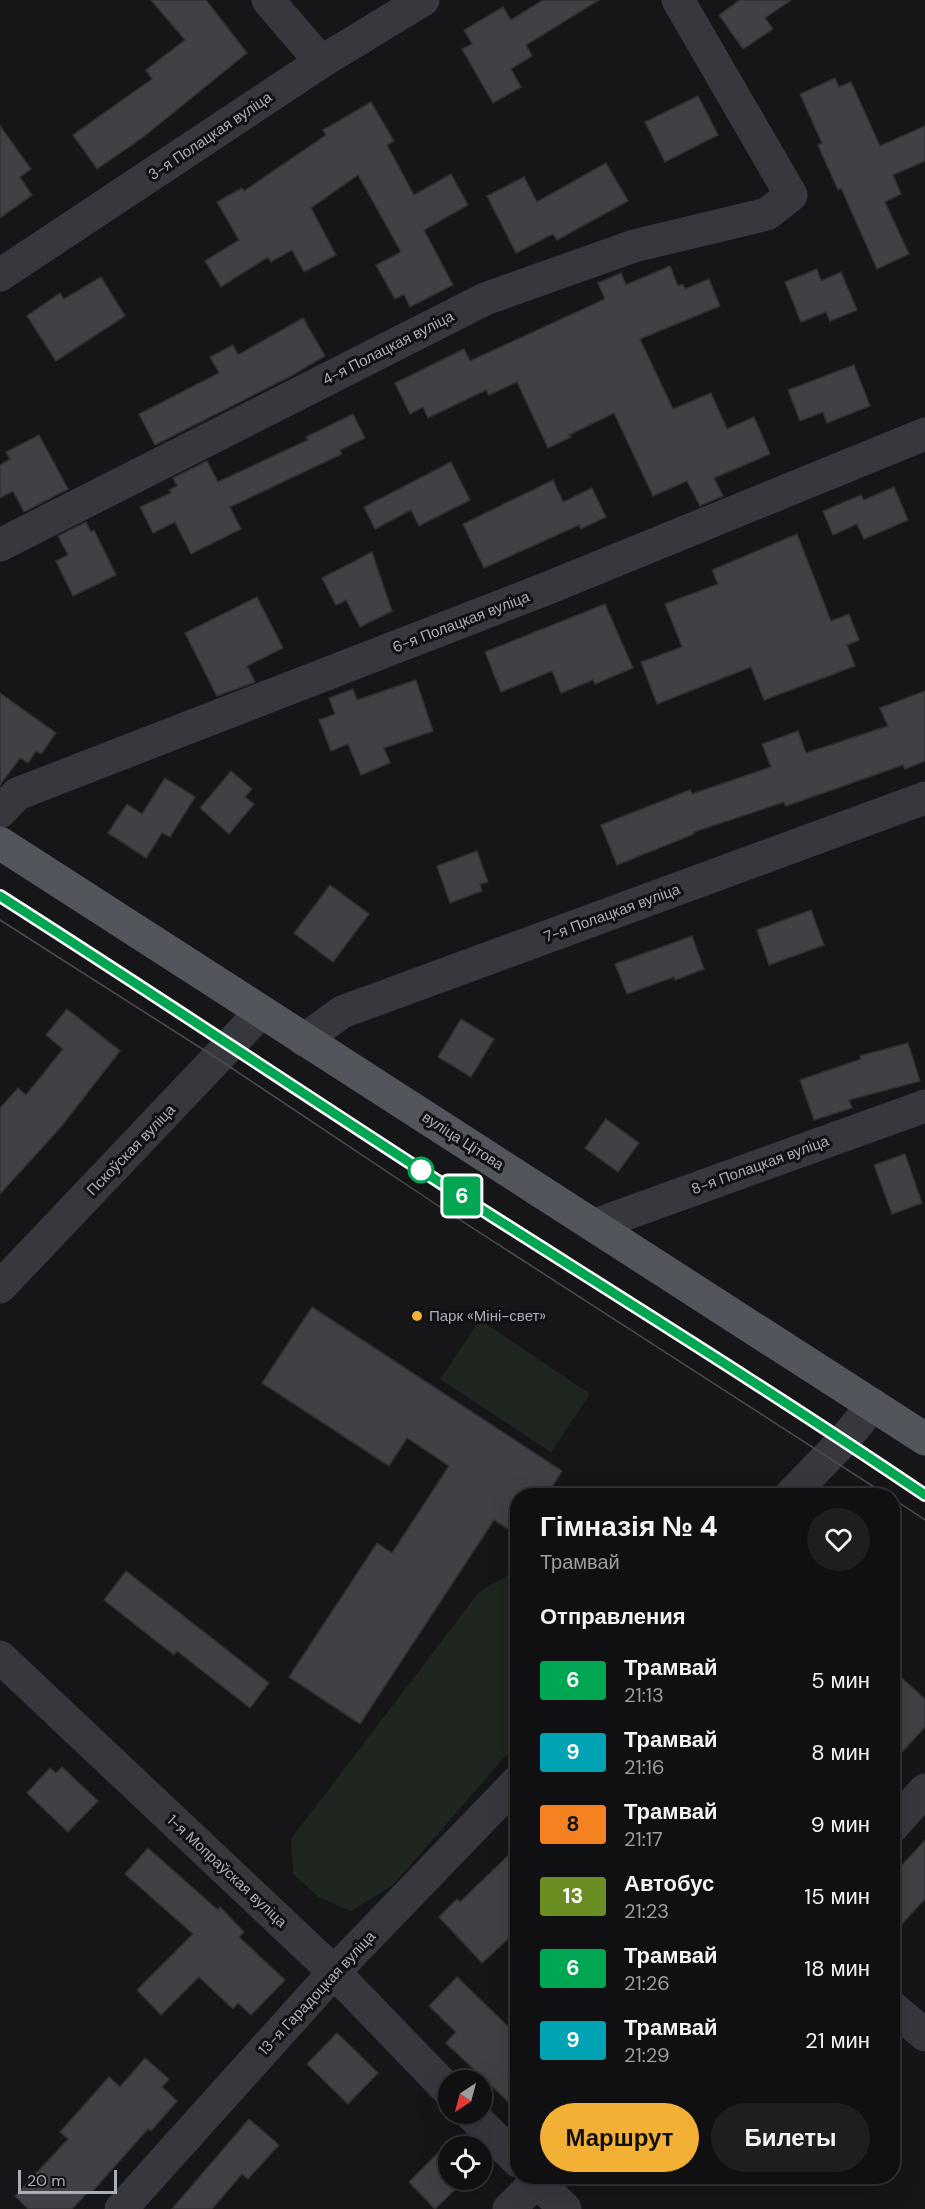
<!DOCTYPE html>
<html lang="ru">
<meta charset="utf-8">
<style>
:root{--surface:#101012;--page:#1e1e20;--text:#f1f3f6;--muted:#9c9d9f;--line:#303032;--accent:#f2b134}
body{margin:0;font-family:"DM Sans",sans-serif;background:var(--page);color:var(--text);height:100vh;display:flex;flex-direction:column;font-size:22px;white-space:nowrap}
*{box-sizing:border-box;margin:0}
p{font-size:20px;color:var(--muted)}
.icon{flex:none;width:33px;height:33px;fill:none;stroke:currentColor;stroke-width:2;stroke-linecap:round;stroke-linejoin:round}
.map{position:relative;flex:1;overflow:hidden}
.drawer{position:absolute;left:510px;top:1488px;width:390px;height:696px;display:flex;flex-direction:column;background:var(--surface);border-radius:24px;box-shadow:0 6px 24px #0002,0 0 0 2px var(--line)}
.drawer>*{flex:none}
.badge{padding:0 12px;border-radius:4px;font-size:21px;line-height:39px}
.needle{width:39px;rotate:216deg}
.tools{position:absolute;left:438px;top:2070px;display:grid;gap:12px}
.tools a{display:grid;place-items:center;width:54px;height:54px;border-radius:50%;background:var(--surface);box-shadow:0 6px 24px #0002,0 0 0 2px var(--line);font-size:30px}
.scale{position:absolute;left:18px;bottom:15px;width:99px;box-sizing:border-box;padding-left:6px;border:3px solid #a8adb8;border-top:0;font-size:16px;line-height:21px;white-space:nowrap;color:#a8adb8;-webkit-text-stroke:4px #111113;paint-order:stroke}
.map>.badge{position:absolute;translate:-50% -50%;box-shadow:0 0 0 3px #fff}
h2{padding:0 30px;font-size:22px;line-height:54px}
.round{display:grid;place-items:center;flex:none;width:63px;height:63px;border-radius:32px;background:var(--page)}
.overview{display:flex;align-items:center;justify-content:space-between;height:102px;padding:0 30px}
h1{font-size:28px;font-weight:800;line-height:45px}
.primary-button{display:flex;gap:12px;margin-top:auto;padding:12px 30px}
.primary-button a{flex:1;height:69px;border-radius:36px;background:var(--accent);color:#111;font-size:24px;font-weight:800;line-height:69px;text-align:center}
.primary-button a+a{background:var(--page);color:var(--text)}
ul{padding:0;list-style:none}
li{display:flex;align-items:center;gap:18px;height:72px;padding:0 30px}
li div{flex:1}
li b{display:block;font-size:22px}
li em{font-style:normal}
li .badge{min-width:66px;font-weight:700;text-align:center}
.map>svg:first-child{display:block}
.green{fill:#1e261f}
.building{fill:#404145;stroke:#303034;stroke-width:1.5}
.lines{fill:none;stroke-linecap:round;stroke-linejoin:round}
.minor{stroke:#37383d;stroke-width:33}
.major{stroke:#53555c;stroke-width:33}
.tram{stroke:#4a4c52;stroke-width:1.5}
.line-casing{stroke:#fff;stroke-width:14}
.line{stroke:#00a651;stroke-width:9}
.stop-dot{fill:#fff;stroke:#00a651;stroke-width:3}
.poi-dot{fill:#f2b134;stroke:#111113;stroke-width:2}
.labels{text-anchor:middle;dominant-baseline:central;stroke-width:6;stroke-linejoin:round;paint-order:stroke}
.street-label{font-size:15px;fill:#a8adb8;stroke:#111113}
.poi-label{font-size:15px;fill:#a8adb8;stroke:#111113;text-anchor:start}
</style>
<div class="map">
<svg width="925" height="2209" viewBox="0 0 925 2209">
<rect width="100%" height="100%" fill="#161618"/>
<g class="green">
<polygon points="480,1320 590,1394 551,1452 440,1379"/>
<polygon points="517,1570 517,1743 393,1885 351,1911 320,1898 293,1874 291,1839 479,1592"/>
</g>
<g class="building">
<polygon points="151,0 206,0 247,53 142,138 97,169 73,135 152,79 146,70 185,40"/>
<polygon points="543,0 599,0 526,45 532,56 511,69 521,87 493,103 462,49 472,44 464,30 503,7 511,20"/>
<polygon points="740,0 791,0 765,18 773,29 743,49 719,15"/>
<polygon points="835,78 839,87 851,82 880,146 925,126 925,161 893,175 901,194 885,202 909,254 877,269 841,188 838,190 818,145 822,143 800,94"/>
<polygon points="698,96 718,135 665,162 645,122"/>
<polygon points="371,102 394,141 387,145 414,195 451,174 468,205 424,230 453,285 410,307 404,294 395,299 376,265 401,252 358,175 311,208 336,255 304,272 292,250 271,262 268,257 221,287 205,261 239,240 217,202 242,188 244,191 326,135 323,130"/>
<polygon points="0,126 31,169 20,177 32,195 0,218"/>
<polygon points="606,163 628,201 557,240 553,234 516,253 487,196 524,177 537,202"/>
<polygon points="670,266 678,286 683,284 685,289 709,279 720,306 640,339 673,409 711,393 727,429 754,417 770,454 714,478 723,496 718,498 700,506 687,481 653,496 614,413 569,435 571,437 548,448 517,382 489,395 486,390 428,418 423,407 410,414 395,383 464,349 470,361 605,299 598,283 621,273 626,285"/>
<polygon points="817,269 821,281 841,272 857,310 830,321 826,312 801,322 785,282"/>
<polygon points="101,277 125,316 56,361 27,316 60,293 64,299"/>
<polygon points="303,318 325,356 291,376 155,445 139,414 219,373 210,357 233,345 238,355"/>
<polygon points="854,365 870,406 827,423 823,412 800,421 788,390"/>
<polygon points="353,414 365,438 340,450 342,454 230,507 241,529 191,554 175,522 153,533 140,507 171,493 169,490 177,486 173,478 207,461 218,482 308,440 306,437"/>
<polygon points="39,435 68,489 24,512 13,491 0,498 0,465 10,459 6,452"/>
<polygon points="451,462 470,500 419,526 411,510 375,529 364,507"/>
<polygon points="553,480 563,502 592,488 606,517 581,529 579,525 484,568 463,524"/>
<polygon points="894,487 908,520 864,539 857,524 833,535 823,511 861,495 864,500"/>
<polygon points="86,522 91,532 94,530 116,575 73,596 56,561 68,555 58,536"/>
<polygon points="797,534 831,621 849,614 859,640 847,645 855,666 764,700 751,667 657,704 641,662 682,647 665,604 718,584 712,570"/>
<polygon points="372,552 392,611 360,627 346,600 336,605 322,578"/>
<polygon points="257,597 283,648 247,666 255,682 217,696 185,633"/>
<polygon points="605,604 633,668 595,684 593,680 561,693 552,671 501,692 485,652"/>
<polygon points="416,680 433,731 384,748 390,763 361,775 348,744 331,751 319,720 335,714 329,698 353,689 357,700"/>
<polygon points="925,691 925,761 905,769 903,765 786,806 784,802 694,832 694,834 617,865 601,825 690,790 692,794 771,767 762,744 798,731 806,753 888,726 880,708"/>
<polygon points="0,693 56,733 41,754 36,751 28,763 20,758 0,785"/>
<polygon points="231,771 252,789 245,797 254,804 229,834 200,808"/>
<polygon points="165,778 195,797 170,837 162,833 146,858 108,833 127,804 142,814"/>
<polygon points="477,851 488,882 480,884 482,891 450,903 437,866"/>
<polygon points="330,885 369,914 333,962 294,933"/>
<polygon points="811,910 824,945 769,965 757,930"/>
<polygon points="692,936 704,969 675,980 674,977 627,994 615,964"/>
<polygon points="67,1009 120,1051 61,1127 0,1194 0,1108 18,1088 26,1095 63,1049 46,1035"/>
<polygon points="461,1019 494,1039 471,1077 438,1057"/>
<polygon points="908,1043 920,1081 849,1100 852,1108 814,1120 800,1080 861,1059 860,1056"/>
<polygon points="606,1119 639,1143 618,1172 585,1148"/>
<polygon points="905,1154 922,1203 892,1214 874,1165"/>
<polygon points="312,1307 562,1471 546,1496 518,1496 518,1535 494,1520 360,1724 289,1677 377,1543 392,1553 449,1466 407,1438 389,1466 262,1383"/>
<polygon points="126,1571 269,1683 250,1708 177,1651 174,1655 104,1600"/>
<polygon points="892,1669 925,1699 925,1727 892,1763"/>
<polygon points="62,1767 98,1801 68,1832 27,1793 50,1768 56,1773"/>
<polygon points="925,1840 925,1899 892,1935 892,1876"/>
<polygon points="518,1846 518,1930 482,1963 439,1917 457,1899 460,1902"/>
<polygon points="148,1848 218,1910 220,1907 244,1932 239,1937 285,1980 251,2015 238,2003 233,2009 199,1977 161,2015 137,1990 193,1934 125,1874"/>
<polygon points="457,1977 518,2036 518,2111 446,2043 456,2032 429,2006"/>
<polygon points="337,2033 378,2073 348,2104 307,2064"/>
<polygon points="145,2058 169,2079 162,2087 177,2101 151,2131 148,2129 91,2193 89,2191 72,2209 28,2209 15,2196 68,2139 60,2132 109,2077 120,2087"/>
<polygon points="249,2119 279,2145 248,2179 242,2174 212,2209 172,2209"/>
<polygon points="451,2140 457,2146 448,2146 448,2180 465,2180 435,2209 409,2182"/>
</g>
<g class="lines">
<g class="minor">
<polyline points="268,0 321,62"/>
<polyline points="0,275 321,62 423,0"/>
<polyline points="0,545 485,299 634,246 767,214 791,195 678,0"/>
<polyline points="0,812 17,794 548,588 925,434"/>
<polyline points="304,1040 342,1012 925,798"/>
<polyline points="595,1225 925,1106"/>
<polyline points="0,1287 260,1013"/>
<polyline points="790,1496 844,1440 873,1405"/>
<polyline points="0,1657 334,1972 448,2090"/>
<polyline points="892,1827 925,1790"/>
<polyline points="892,2007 925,2035"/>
<polyline points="471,2114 518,2161"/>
<polyline points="532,2176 565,2209"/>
<polyline points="121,2209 334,1972 518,1781"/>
<polyline points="509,2209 542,2176"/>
</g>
<polyline class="major" points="0,843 925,1439"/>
<g class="tram">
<path d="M0 896C171 1006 340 1118 511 1228 649 1317 789 1403 925 1495"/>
<polyline points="0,920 218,1059 434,1203 888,1496"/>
<polyline points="892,1498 925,1520"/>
</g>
</g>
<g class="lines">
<g class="line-casing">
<path id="line" d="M0 896C165 1001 327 1110 492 1216 637 1308 783 1399 925 1495"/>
</g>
<use href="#line" class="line"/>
</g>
<circle class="stop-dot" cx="421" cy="1170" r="12"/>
<circle class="poi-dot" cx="417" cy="1316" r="6"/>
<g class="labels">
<g class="street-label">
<text transform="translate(210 136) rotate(-34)">3-я Полацкая вуліца</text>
<text transform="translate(388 348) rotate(-27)">4-я Полацкая вуліца</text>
<text transform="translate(461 622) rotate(-21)">6-я Полацкая вуліца</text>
<text transform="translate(612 913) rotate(-20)">7-я Полацкая вуліца</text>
<text transform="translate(463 1141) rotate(33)">вуліца Цітова</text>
<text transform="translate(131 1150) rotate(-46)">Пскоўская вуліца</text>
<text transform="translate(760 1165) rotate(-20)">8-я Полацкая вуліца</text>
<text transform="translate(227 1871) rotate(43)">1-я Мопраўская вуліца</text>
<text transform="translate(317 1993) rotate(-47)">13-я Гарадоцкая вуліца</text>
</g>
<g class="poi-label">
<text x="429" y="1316">Парк «Міні-свет»</text>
</g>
</g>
</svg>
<div class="tools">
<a><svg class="needle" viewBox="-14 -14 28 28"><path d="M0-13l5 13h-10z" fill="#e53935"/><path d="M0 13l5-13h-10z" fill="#9c9d9f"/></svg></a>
<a><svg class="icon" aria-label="locate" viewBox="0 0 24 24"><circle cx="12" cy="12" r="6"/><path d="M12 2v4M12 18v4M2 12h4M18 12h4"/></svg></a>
</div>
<div class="scale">20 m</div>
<b class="badge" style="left:462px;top:1196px;background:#00a651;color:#fff">6</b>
<section class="drawer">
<div class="overview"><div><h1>Гімназія № 4</h1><p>Трамвай</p></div><a class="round"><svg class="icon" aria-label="heart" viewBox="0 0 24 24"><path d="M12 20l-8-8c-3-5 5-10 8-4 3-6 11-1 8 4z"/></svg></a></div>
<h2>Отправления</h2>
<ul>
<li><span class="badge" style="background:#00a651;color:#fff">6</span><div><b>Трамвай</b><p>21:13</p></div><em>5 мин</em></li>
<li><span class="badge" style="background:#00a3b4;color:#fff">9</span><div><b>Трамвай</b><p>21:16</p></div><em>8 мин</em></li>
<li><span class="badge" style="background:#f58220;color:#111">8</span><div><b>Трамвай</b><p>21:17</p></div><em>9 мин</em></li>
<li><span class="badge" style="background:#6b8e23;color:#fff">13</span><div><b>Автобус</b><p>21:23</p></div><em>15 мин</em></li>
<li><span class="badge" style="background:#00a651;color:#fff">6</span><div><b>Трамвай</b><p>21:26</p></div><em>18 мин</em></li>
<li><span class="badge" style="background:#00a3b4;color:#fff">9</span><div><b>Трамвай</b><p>21:29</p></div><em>21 мин</em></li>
</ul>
<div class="primary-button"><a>Маршрут</a><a>Билеты</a></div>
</section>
</div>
